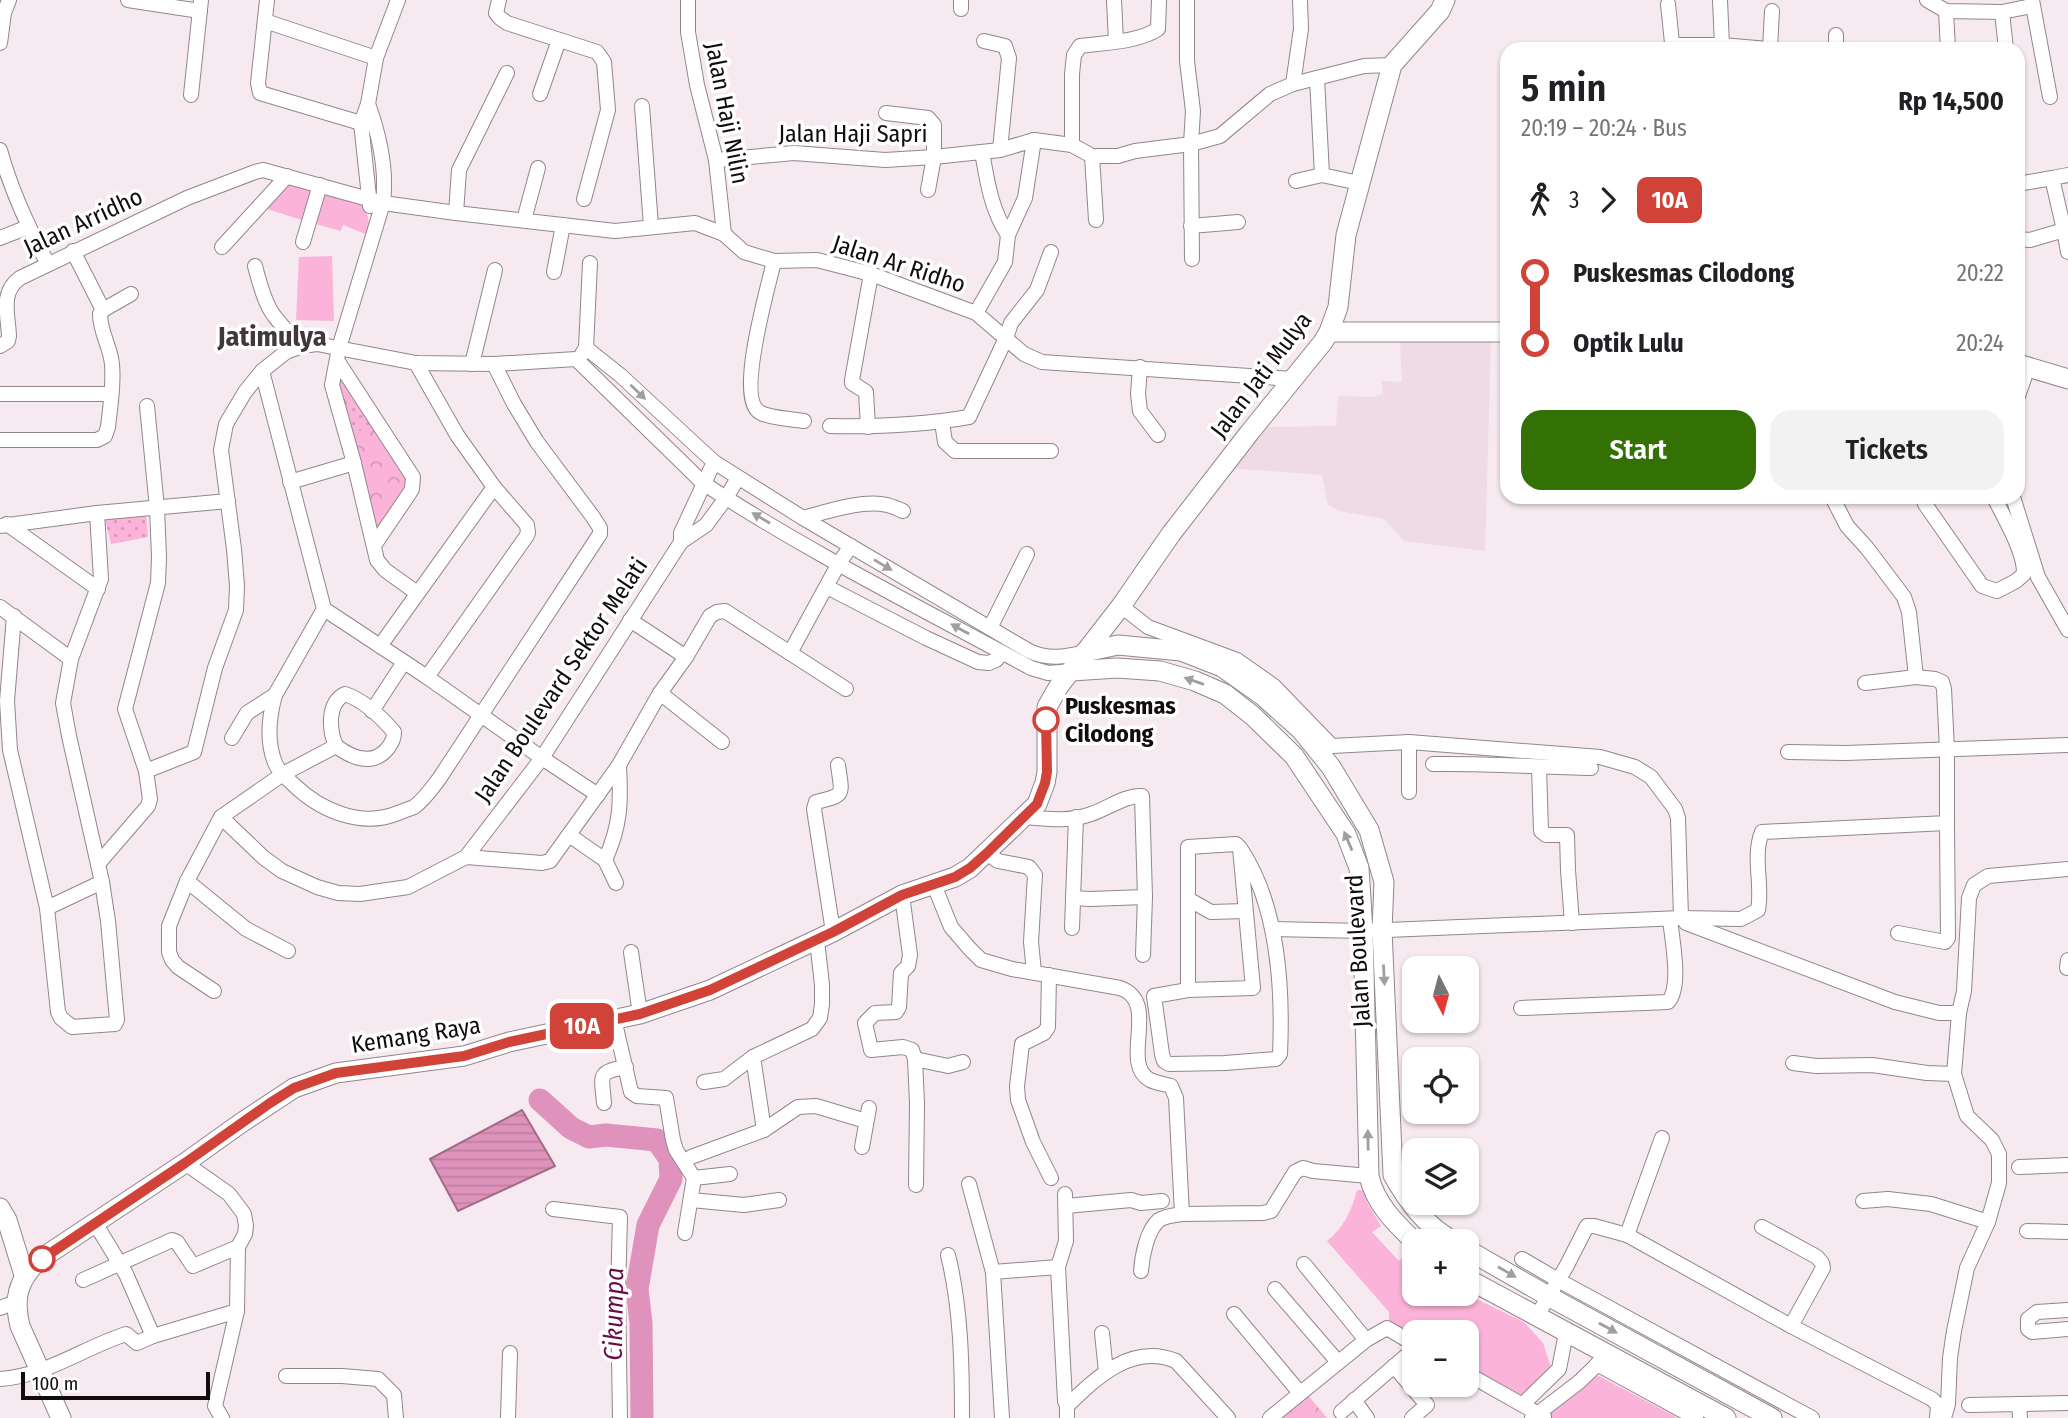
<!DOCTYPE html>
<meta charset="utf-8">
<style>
:root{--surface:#fff;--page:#f2f2f2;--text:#202124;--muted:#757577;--accent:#347104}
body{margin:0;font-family:"Fira Sans Condensed",sans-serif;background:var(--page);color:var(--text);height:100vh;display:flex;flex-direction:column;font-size:26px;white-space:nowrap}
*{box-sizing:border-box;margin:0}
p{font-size:23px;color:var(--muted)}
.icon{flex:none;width:38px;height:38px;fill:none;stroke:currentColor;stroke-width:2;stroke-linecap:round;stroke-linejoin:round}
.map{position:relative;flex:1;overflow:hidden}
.details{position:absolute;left:1500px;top:42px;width:525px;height:462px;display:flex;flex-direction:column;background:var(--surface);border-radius:21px;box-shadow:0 2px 5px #0004}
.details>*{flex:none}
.badge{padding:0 14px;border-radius:10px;font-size:24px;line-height:46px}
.needle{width:46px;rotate:174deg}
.controls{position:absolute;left:1402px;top:956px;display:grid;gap:14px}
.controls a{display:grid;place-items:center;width:77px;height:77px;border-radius:14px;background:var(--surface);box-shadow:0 2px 5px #0004;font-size:35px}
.scale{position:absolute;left:21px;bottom:18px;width:189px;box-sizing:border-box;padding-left:7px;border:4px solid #110d0f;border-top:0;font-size:19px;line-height:24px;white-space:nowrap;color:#110d0f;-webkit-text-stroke:5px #fff;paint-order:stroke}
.map>.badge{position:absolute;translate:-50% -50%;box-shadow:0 0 0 4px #fff}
.legs{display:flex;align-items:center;gap:10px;height:77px;padding:0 21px;font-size:23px}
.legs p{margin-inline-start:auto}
.head{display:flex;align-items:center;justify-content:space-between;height:119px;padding:0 21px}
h1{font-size:38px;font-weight:600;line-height:52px}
.cta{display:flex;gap:14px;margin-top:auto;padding:14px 21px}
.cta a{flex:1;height:80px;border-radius:21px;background:var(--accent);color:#fff;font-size:28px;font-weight:600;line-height:80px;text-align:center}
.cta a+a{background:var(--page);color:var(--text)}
ul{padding:0 21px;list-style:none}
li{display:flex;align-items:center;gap:24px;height:70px;font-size:26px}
li i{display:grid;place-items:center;width:10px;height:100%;margin:0 9px;background:currentColor}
li i::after{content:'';width:18px;height:18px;margin:-9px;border:5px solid;border-radius:50%;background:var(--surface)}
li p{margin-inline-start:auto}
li:first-child i{background:linear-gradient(#0000 50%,currentColor 0)}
li:last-child i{background:linear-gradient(currentColor 50%,#0000 0)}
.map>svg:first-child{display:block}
.built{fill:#efdbe6}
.green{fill:#fbb3d9}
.forest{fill:url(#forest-crowns)}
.park{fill:url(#park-dots)}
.water{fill:url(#water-rules);stroke:#a16b88;stroke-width:2}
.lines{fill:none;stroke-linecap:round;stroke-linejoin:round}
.river{stroke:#df93bc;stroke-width:23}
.street-casing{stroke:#92868c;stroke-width:16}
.secondary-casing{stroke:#92868c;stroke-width:21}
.street{stroke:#fff;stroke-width:14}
.secondary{stroke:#fff;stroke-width:19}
.oneway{fill:#a09e9f}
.line-1-casing{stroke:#fff;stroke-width:16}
.line-1{stroke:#d14338;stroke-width:10}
.stop-1-dot{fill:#fff;stroke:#d14338;stroke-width:3.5}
.labels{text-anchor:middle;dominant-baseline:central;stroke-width:7;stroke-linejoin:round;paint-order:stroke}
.street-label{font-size:24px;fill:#110d0f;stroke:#fff}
.stop-label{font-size:24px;font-weight:bold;fill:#110d0f;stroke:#fff;text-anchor:start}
.water-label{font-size:26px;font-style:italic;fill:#660d48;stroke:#fff}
.quarter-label{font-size:28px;font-weight:bold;fill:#41373c;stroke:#fff}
</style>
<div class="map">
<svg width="2068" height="1418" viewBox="0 0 2068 1418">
<defs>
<pattern id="forest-crowns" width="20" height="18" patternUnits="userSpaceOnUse" patternTransform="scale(1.75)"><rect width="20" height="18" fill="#fbb3d9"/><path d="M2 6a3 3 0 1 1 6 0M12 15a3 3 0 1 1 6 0" fill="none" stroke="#d699b9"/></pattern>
<pattern id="park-dots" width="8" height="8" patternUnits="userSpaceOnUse" patternTransform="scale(1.75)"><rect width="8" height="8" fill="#fbb3d9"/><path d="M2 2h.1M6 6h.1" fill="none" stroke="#d699b9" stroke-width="1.8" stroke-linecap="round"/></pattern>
<pattern id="water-rules" width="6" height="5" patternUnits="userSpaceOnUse" patternTransform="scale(1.75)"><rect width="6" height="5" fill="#df93bc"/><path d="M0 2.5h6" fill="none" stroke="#be7ea0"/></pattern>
</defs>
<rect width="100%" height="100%" fill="#f6e9ef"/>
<polygon class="built" points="1400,341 1491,341 1485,551 1404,541 1384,519 1340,511 1328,505 1322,475 1229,468 1268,427 1336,426 1338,396 1373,397 1383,394 1381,381 1402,382"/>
<g class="green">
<polygon points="288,180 315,188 305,221 264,208"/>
<polygon points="323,190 364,201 370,227 368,235 343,225 341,231 312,223"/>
<polygon points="332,256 334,321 296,320 299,257"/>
<path d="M1357 1190H1363L1368 1204 1381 1226 1372 1232 1399 1261 1404 1256 1414 1265V1293H1464L1524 1322 1543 1343 1552 1370 1522 1398 1467 1367 1466 1332H1414V1338L1389 1324V1312L1327 1241C1343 1229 1352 1210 1357 1190Z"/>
<polygon points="1599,1376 1678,1418 1540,1418 1587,1379"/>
</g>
<g class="forest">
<polygon points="339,372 408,477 407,488 377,535 336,389"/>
<polygon points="1307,1394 1327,1418 1277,1418"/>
</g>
<g class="park">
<polygon points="361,399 375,423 354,434 347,406"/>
<polygon points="146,514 148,537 111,544 105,520"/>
</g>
<polygon class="water" points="522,1110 555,1166 458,1211 430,1159"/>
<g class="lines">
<polyline class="river" points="540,1100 571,1128 589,1137 606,1135 657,1140 670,1159 671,1179 648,1225 637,1289 641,1323 642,1418"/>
<g class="street-casing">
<g id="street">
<polyline points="128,0 200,11"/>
<polyline points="267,0 258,83 260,93 361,123 370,123"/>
<polyline points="499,0 496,13 500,18 507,23 597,52 604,62 608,110 584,199"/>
<polyline points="688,0 688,32 697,85 716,160 724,234"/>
<polyline points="1114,0 1116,41"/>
<polyline points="1187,0 1187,61 1193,111 1191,144 1192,259"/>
<polyline points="1720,0 1722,45 1768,49"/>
<polyline points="1927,0 1946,11 2002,12 2032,6"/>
<polyline points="2032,0 2050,97"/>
<polyline points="1668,4 1672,43 1676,45 1722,45"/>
<polyline points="961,9 961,0"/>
<polyline points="1946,11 1948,49"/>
<polyline points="2002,12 2006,49"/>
<polyline points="265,21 376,58"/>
<polyline points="984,41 1005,46 1009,58 1000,150"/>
<polyline points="0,43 4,13 9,0"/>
<polyline points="1770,49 1772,11"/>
<polyline points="1836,49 1836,35"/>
<polyline points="1317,78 1322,175 1359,183"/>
<polyline points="1293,84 1301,29 1300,0"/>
<polyline points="540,94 559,40"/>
<polyline points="191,95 201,0"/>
<path d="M368 104C379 134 387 170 383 203L339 348 332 385 354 463 377 560 385 570 417 593"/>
<polyline points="642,106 651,226"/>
<polyline points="886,113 928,118 934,125 934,157 928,190"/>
<path d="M1072 145V74L1074 55 1080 46C1103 43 1139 42 1158 29L1159 0"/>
<path d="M0 150C11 190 28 227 48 264"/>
<path d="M982 152C987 180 991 210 1008 235"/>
<polyline points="1092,156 1096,220"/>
<polyline points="716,160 794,153 885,160 934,157 1000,150 1034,140 1072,145 1092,156 1118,156 1135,151 1191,144 1220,136 1270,94 1293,84 1364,66 1392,65"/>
<polyline points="1296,181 1322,175"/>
<polyline points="2018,184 2052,178"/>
<polyline points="370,206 361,123 368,104 376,58 398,0"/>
<polyline points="456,213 459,170 507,73"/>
<polyline points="524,220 538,168"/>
<polyline points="1191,226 1238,222"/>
<polyline points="2064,230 2052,178 2068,175"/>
<polyline points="0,238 28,227"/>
<polyline points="2018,239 2030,240 2064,230 2068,252"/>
<polyline points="303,242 320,185"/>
<polyline points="222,247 287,176"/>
<path d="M774 261C769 285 734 401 761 413 771 418 792 419 804 421"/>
<path d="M255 266C266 309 270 315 302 346"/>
<polyline points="554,272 563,225"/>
<polyline points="103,310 131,294"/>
<polyline points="976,313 1005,262 1008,235 1025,198 1034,140"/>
<path d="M0 346 8 341 9 336C8 314 0 292 20 278L187 198 255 172 263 170 383 203 456 213 615 231 695 223 724 234 744 252 774 261 817 260 871 274 976 313 1024 354 1042 362 1293 379"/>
<path d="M586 348 620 375 714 462 803 518 1029 651C1048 660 1065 657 1085 652"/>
<polyline points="582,354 586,348 590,263"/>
<polyline points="337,360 413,477 412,489 409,494 375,544"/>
<polyline points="416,363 457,435 494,487 527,525 528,533 526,537 427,677"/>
<polyline points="472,364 495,270"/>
<polyline points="1140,367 1138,394 1140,411 1158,435"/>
<polyline points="262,371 324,609 427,677 542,758 598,795"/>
<polyline points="0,394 110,394"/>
<polyline points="2018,396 2028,367"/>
<polyline points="942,422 945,442 955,451 1051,451"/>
<path d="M830 426C877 427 923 425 969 417L1006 338 1011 323 1037 290 1051 252"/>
<polyline points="868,427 866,392 852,383 852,380 871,274"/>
<path d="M0 440H97L105 436 108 427C110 409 115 376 111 358 108 343 100 330 100 314L103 310 73 251"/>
<polyline points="290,482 354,463"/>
<path d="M1923 497 1925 504 1982 586 1997 591 2016 581 2024 574C2025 552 2004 518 1994 497"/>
<polyline points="2013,497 2038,577 2068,630"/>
<path d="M803 518C825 512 864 499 887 505 892 506 898 509 903 511"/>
<polyline points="7,524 98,589"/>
<polyline points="0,526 97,513 228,501"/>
<polyline points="681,542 681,533 714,462"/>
<polyline points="827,587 926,638 978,662 989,663 996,660 1002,653"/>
<polyline points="1121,606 1148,627 1237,660 1274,686 1332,746"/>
<polyline points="0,607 71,659"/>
<path d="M324 609 275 695C269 717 266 743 276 765 280 773 288 779 294 785 321 811 362 828 398 813 403 811 409 809 414 807 424 800 432 788 439 779L600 534V528L593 517 537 442 514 404 494 364"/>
<polyline points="14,616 7,701 10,750 47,908 58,1012 61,1018 72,1027 115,1024 117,1020 108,921 102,882 69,736 63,703 71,659 101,579 97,513"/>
<polyline points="630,620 686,657"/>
<polyline points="990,628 1027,554"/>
<polyline points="380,646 494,487"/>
<polyline points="790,653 846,689"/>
<polyline points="1865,683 1916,677"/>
<polyline points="660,693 722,742"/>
<path d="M345 694C363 700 382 718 394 732 394 739 392 742 388 748 373 767 352 758 336 746 329 730 327 703 345 694Z"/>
<polyline points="372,711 404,662"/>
<polyline points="232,738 247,713 275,695"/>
<polyline points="1320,751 1332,746 1409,742 1600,757 1635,767 1651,777 1675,809 1678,818 1681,918"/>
<polyline points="1788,752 1846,753 2068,745"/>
<path d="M1433 764C1486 763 1538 767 1591 768"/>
<polyline points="1539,767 1541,831 1546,835 1567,835 1568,870 1572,923"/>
<path d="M146 771 194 752 215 668 236 610 237 586 234 549 221 450 226 424 245 392 262 371 286 352 302 346 317 344 416 363 494 364 576 359 703 483C808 552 921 608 1031 668L1048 673 1072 671"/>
<polyline points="1409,792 1409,742"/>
<polyline points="221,817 264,858 282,871 317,887 338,893 360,894 408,887 466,857 542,758 681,542 706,525 726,498 738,478"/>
<path d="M1025 817C1047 819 1069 822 1091 814 1107 809 1125 795 1142 796L1145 897 1143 955"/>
<polyline points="569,835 605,860 616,883"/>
<polyline points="987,853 998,861 1029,867 1035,875 1031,942 1034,972"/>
<polyline points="466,857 542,863 550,861 619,765 660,693 686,657 710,616 717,612 725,611 790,653 839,563 851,546"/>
<path d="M605 860C621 825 621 802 619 765"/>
<polyline points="98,864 148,806 150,799 146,771 125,709 158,583 159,557 157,508 147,406"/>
<polyline points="187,881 246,929 288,951"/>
<path d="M934 885 951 927 969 948 981 960 1012 969 1120 988C1161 1002 1119 1063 1150 1080 1156 1083 1165 1084 1171 1086L1176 1098 1182 1214C1175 1215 1165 1216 1159 1220 1147 1230 1142 1256 1141 1271"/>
<polyline points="902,895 910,955 908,966 901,973 899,1007 896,1012 875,1013 865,1023 871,1050 903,1047 912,1050 915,1059 917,1103 916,1185"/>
<polyline points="1073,898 1090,899 1145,897"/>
<polyline points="1188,899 1211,912 1245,911"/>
<polyline points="47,908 102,882"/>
<polyline points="1686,923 1895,1002 1939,1013 1959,1013"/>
<polyline points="1072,928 1076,817"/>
<path d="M1272 929 1363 931 1681 918 1741 919 1758 910C1763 884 1752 857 1762 832L1947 823V749L1944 689 1942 682 1935 679 1916 677 1909 612 1904 597 1867 548 1847 526 1832 497"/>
<path d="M833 932 814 809 816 802C846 795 842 795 838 765"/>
<polyline points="1898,933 1945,942 1948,938 1947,823"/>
<polyline points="631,952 640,1014"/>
<polyline points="2067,968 2068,960"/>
<polyline points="1049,975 1048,1027 1044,1033 1022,1044 1017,1086 1018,1100 1033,1142 1051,1178"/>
<path d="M1188 990V847L1236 844 1240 848 1253 988 1188 990 1154 996 1162 1054 1164 1061 1169 1064 1225 1063 1276 1059 1280 1054C1283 989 1278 904 1240 848"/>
<polyline points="214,991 178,967 172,960 169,952 169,926 187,881 221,817 283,774 336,746"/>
<path d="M1521 1008 1668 1002C1682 987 1672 940 1670 919"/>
<polyline points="614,1019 631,1092 637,1096 666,1098 673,1140 676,1150 694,1178 685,1233"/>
<polyline points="753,1057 764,1130"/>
<polyline points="915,1059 948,1066 963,1062"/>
<polyline points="1793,1063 1816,1066 1872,1065 1927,1073 1954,1074"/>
<polyline points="704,1082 724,1079 753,1057 812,1029 820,1018 822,1004 822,985 817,940"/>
<path d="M604 1103C602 1076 596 1072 626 1067"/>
<polyline points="862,1147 869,1108"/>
<polyline points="691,1157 764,1130 798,1107 816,1106 866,1121"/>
<polyline points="185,1163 229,1194 244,1214 246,1226 245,1234 238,1247 237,1311 215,1406 222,1418"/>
<polyline points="2019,1167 2068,1165"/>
<polyline points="694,1178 730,1174"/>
<polyline points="969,1184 993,1272 1002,1418"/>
<polyline points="691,1200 744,1205 779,1200"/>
<polyline points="1863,1201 1888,1199 1931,1204 1988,1222"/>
<polyline points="1066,1206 1131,1200 1141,1203 1162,1201"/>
<polyline points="553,1209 620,1217 618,1294 620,1418"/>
<polyline points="1182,1214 1263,1213 1271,1211 1295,1172 1303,1168 1313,1171 1369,1176"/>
<polyline points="95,1223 126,1274 153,1336"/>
<polyline points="1762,1227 1817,1257 1822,1263 1823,1268 1791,1326"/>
<polyline points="2027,1231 2068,1232"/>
<polyline points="1627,1235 1662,1138"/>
<path d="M948 1255C961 1308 962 1364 962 1418"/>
<polyline points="1522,1259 1558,1280 1812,1418"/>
<polyline points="1304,1264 1366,1340"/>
<polyline points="1058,1267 1066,1241 1065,1194"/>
<polyline points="993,1272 1058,1267 1065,1401 1067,1406"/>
<polyline points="83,1280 172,1240 177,1242 193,1266 238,1247"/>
<polyline points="1275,1289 1338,1362"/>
<polyline points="0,1308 16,1302"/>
<polyline points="2068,1310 2037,1312 2028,1319 2028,1329 2032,1332 2068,1329"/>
<polyline points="1234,1314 1300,1393"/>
<polyline points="1537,1316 1566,1267 1587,1226 1594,1226 1627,1235 1791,1326 1932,1399 1938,1405 1937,1418"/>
<polyline points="1102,1333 1106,1372"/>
<polyline points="1597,1364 1696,1418"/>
<polyline points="1394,1366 1427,1405 1412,1418"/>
<polyline points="1466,1373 1544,1417"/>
<polyline points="286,1376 342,1376 378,1379 394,1395 396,1418"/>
<path d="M0 1379C46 1376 83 1348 126 1334L137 1343 153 1336 237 1311"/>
<polyline points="1354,1400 1367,1418"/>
<polyline points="1523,1404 1559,1369 1566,1333"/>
<polyline points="2019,1404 2020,1418"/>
<polyline points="1969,1405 2068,1403"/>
<polyline points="1341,1412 1414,1349"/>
<polyline points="508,1418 510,1353"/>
<path d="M1067 1418V1406C1097 1377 1132 1343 1176 1361L1228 1418"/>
<polyline points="1270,1418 1366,1340 1387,1328 1414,1344"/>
<polyline points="1532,1418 1579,1382 1604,1358"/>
<polyline points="1944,1418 1948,1404 1950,1358 1954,1331 1967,1268 1988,1222 1999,1183 1999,1154 1992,1140 1967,1116 1954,1074 1959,1013 1964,991 1969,898 1974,885 1988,876 2068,869"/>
</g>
</g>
<g class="secondary-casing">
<g id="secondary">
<polyline points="1329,332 1507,332"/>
<polyline points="2018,364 2068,379"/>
<path d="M1085 652 1118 645 1181 651 1222 667 1263 696 1301 730 1331 767 1369 830 1384 882 1382 930 1393 1175C1408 1202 1425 1225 1453 1241"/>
<path d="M1072 671 1117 668 1160 671 1195 681 1225 694 1253 716 1294 756 1346 834 1359 868 1363 931 1369 1176C1375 1203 1394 1222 1414 1241"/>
<polyline points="0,1208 7,1220 24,1275"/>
<polyline points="1466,1249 1548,1296 1772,1418"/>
<polyline points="1466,1278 1726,1418"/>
<path d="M61 1418 20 1326C13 1298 18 1280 39 1260L185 1163 241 1123 294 1088 336 1073 464 1056 509 1042 640 1014 710 990 833 932 902 895 955 877 970 868 1037 804 1045 783 1047 772V707L1059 686 1121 606 1171 534 1250 432 1323 342 1329 332 1338 307 1346 235 1392 65 1440 11 1445 0"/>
</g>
</g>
<use href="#street" class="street"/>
<use href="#secondary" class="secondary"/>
</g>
<defs><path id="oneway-solid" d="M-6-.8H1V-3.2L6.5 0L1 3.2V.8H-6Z" transform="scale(1.75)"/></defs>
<g class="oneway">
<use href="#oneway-solid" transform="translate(638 392) rotate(44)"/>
<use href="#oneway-solid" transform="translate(761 518) rotate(-150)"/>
<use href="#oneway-solid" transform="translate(883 565) rotate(31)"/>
<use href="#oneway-solid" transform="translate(960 629) rotate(-151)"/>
<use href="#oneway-solid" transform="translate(1194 681) rotate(-161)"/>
<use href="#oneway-solid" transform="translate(1348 841) rotate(-113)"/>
<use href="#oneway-solid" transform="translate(1384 975) rotate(87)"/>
<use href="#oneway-solid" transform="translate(1368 1140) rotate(-91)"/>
<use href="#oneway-solid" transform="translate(1507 1272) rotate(30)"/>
<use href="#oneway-solid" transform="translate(1608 1328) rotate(29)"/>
</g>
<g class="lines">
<g class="line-1-casing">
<polyline id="line-1" points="42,1259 185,1163 270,1103 294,1088 336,1073 464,1056 509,1042 640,1014 710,990 833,932 902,895 955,877 970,868 987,853 1037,804 1045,783 1047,772 1046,720"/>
</g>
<use href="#line-1" class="line-1"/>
</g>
<g class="stop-1-dot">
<circle cx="1046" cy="720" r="12"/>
<circle cx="42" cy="1259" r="12"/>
</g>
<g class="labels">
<g class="street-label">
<text transform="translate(727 113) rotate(79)">Jalan Haji Nilin</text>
<text x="853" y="134">Jalan Haji Sapri</text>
<text transform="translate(83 222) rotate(-25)">Jalan Arridho</text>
<text transform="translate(899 264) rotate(18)">Jalan Ar Ridho</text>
<text transform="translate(1261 375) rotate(-53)">Jalan Jati Mulya</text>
<text transform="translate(561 680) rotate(-56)">Jalan Boulevard Sektor Melati</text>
<text transform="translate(1358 951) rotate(-93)">Jalan Boulevard</text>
<text transform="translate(416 1035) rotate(-9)">Kemang Raya</text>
</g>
<g class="stop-label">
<text x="1065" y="706">Puskesmas<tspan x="1065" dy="28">Cilodong</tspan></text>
</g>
<g class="water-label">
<text transform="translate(614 1314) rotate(-89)">Cikumpa</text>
</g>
<g class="quarter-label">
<text x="272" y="336">Jatimulya</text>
</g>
</g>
</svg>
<div class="controls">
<a><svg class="needle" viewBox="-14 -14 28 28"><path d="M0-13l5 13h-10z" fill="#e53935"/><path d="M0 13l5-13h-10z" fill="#757577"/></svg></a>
<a><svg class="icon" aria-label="locate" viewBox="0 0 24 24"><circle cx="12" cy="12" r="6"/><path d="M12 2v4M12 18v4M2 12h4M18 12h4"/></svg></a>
<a><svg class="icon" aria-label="layers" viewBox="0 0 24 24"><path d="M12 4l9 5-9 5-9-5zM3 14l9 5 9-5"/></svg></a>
<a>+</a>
<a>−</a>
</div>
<div class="scale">100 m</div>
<b class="badge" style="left:582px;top:1026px;background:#d14338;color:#fff">10A</b>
<section class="details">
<div class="head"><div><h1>5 min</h1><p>20:19 – 20:24 · Bus</p></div><b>Rp 14,500</b></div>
<div class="legs"><svg class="icon" aria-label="walk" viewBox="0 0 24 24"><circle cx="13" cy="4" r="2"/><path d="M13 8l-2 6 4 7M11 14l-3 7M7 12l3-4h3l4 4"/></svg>3<svg class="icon" aria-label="forward" viewBox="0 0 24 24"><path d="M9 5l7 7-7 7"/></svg><b class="badge" style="background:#d14338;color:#fff">10A</b></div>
<ul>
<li><i style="color:#d14338"></i><b>Puskesmas Cilodong</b><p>20:22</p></li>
<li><i style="color:#d14338"></i><b>Optik Lulu</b><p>20:24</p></li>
</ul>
<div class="cta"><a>Start</a><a>Tickets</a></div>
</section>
</div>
